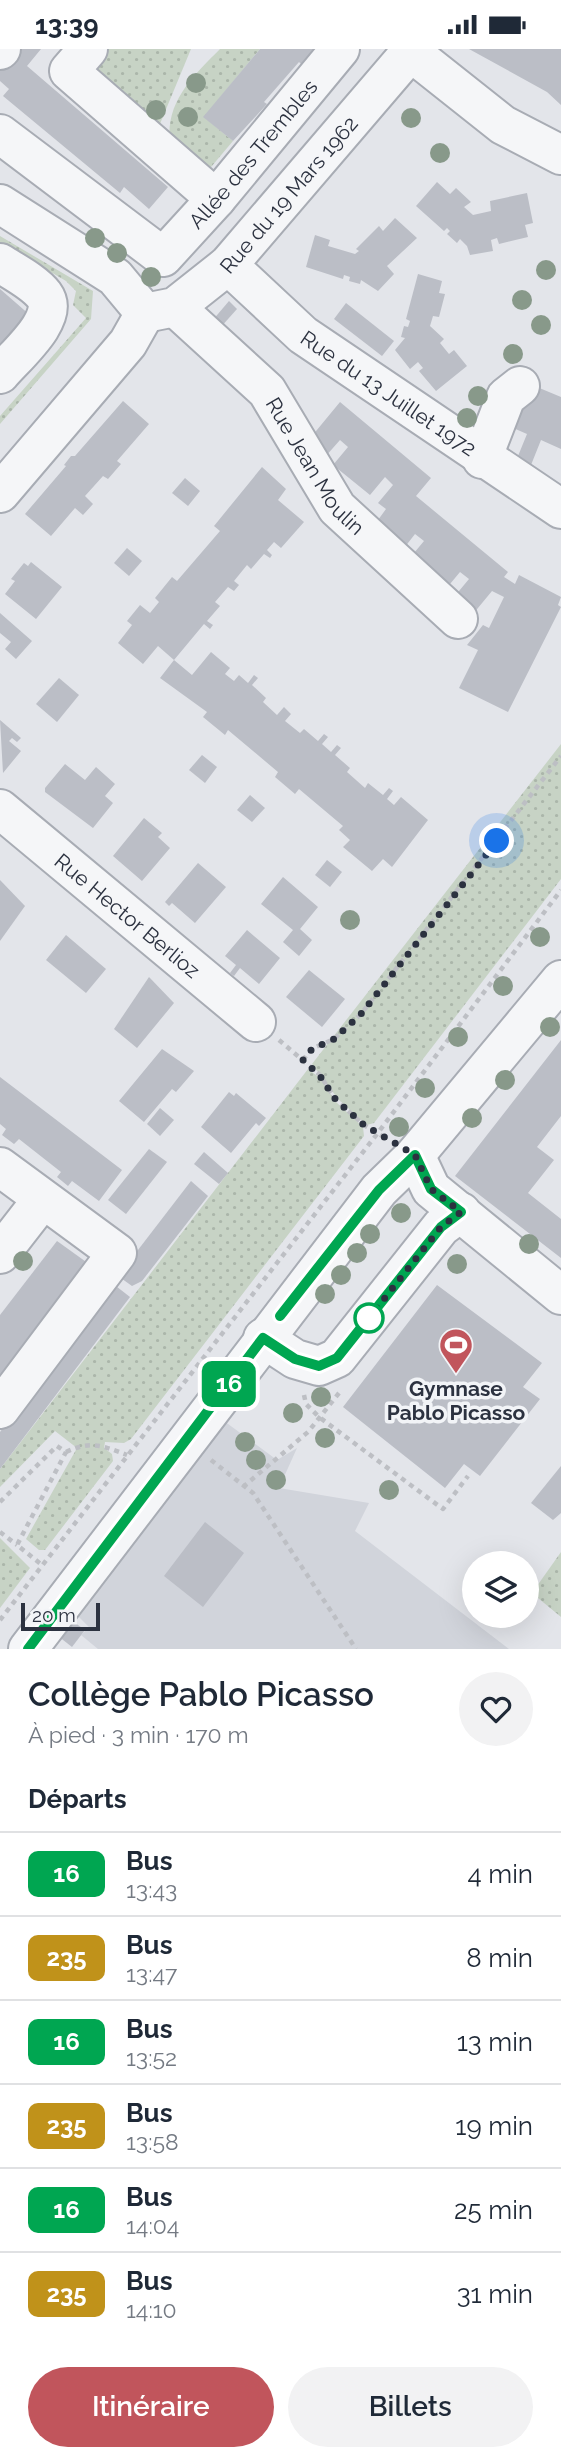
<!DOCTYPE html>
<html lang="fr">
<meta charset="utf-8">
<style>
:root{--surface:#fff;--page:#f2f2f3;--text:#1f2937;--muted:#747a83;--line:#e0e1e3;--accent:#c1555c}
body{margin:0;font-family:Raleway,sans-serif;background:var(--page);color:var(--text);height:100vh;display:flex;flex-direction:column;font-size:26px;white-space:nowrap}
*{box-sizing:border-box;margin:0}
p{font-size:23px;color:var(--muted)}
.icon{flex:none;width:38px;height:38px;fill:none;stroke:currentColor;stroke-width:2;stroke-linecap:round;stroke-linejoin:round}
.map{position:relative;height:1600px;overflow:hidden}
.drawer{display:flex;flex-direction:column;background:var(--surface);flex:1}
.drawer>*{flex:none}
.badge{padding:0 14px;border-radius:10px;font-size:24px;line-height:46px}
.tools{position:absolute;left:462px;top:1502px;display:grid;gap:14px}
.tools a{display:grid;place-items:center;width:77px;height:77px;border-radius:50%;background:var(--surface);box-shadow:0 7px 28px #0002;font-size:35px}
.scale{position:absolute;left:21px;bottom:18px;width:79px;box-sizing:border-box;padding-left:7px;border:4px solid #2c3240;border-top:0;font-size:19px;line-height:24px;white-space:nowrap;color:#2c3240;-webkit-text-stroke:5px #f2f4f7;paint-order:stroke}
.you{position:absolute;width:35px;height:35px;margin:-18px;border:5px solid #fff;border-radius:50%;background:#1a73e8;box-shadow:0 0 0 10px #1a73e833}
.map>.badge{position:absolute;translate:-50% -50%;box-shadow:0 0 0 4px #fff}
h2{padding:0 28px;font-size:26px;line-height:63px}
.round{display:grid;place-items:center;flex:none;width:74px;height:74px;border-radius:37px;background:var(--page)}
.summary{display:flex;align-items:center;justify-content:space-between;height:119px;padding:0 28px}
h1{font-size:33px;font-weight:600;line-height:52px}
.cta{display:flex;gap:14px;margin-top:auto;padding:14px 28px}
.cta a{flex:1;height:80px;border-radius:42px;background:var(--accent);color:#fff;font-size:28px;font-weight:600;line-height:80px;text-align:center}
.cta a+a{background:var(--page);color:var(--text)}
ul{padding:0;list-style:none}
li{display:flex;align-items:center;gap:21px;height:84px;padding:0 28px;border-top:2px solid var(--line)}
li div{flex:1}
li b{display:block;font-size:26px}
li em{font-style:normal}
li .badge{min-width:77px;font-weight:700;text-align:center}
.status{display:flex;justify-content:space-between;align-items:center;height:49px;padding:0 35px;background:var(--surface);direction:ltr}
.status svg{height:19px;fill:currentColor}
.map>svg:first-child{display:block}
.built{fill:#d1d4db}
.grass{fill:url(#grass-dots)}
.building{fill:#bbbec6}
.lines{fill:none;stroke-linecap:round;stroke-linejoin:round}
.minor-casing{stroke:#a8acb4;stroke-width:42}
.path{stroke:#bdbfc4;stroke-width:4.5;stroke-dasharray:5 5;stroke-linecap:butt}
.minor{stroke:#f5f6f8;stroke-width:38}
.tree{fill:#88998a}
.line-casing{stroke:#fff;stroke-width:16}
.line{stroke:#00a651;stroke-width:10}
.walk{stroke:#2c3240;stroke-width:7;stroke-dasharray:0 12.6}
.stop-dot{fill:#fff;stroke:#00a651;stroke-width:3.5}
.labels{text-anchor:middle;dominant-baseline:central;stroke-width:7;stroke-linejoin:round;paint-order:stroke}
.street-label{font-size:21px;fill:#2c3240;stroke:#f2f4f7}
.poi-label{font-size:21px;font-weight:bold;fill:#2c3240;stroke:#f2f4f7}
</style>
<div class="status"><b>13:39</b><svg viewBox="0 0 49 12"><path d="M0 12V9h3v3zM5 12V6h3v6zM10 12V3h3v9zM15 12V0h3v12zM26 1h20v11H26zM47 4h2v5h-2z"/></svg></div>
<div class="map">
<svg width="561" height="1600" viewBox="0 0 561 1600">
<defs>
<pattern id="grass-dots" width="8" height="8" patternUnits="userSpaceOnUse" patternTransform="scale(1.75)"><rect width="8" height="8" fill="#c7d3c5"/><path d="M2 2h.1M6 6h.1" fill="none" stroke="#abb6aa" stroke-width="1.8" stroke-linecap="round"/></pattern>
</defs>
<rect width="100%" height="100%" fill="#e3e5ea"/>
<polygon class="built" points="224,1372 277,1411 297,1399 279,1439 369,1454 355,1482 509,1600 98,1600 81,1586 89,1578 76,1565"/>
<g class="grass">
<polygon points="102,0 191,0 157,82 92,26"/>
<path d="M220 0H260L204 68 233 92 206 124 170 94C165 53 193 27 220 0Z"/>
<polygon points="0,187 93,242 91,270 0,375 0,367 86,269 73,256 76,242 66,232 0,193"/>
<polygon points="561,695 561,830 374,1074 367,1076 338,1050 312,1015"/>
<polygon points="308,1020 320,1029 336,1053 363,1078 364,1087 131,1390 124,1394 105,1393 104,1399 112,1405 113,1412 45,1501 39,1501 26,1490 77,1399 55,1382 0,1438 0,1420"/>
<polygon points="0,1489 30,1519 0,1559"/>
<polygon points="561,1503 561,1568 532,1544"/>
</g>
<g class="building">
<polygon points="9,0 41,0 27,17 168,138 149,160 124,138 120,144 3,47 9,40 0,32 0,11"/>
<polygon points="260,0 314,0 301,15 299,13 264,53 267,55 233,92 203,68"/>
<polygon points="469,0 561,0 561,56 547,43"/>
<polygon points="437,133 450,145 456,139 471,153 464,158 473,166 491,162 490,152 527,144 533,174 525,176 528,188 499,195 497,189 491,191 493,202 470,206 467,197 460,190 457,194 447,185 450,182 447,179 444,182 416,157"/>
<polygon points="395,169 417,189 387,217 394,225 378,242 361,231 360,235 349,232 350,228 344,226 343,230 306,218 315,186 330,191 328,197 355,205 359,202 356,200 379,177 383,182"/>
<polygon points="418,225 442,232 439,244 445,245 439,268 433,267 430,277 444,290 440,294 449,305 454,301 467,317 436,342 419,322 423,319 418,313 410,320 395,301 405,289 401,288 404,277 408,278 410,272 406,270"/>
<polygon points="0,240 31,267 0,301"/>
<polygon points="229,252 237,260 220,279 212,272"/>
<polygon points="346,254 394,292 382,307 334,270"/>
<polygon points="525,333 561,348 561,400 541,391 531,416 518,407 527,385 506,376"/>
<polygon points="123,352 149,375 117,412 121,415 108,430 103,427 85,447 93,455 83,466 75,459 51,487 25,465 66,417 64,416 71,407 75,407"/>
<polygon points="340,353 431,429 416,447 508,523 504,528 515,535 519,526 561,548 558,556 561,558 508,663 459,639 478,601 467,596 483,576 489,579 504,548 492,542 473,565 454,548 469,530 460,523 445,541 409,510 424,492 415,485 401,503 382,487 389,479 378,471 386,460 378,454 393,436 385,428 370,446 333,416 348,398 340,391 325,408 307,393"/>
<polygon points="262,418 286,440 278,451 304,473 281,499 274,493 267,501 272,506 270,509 264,505 251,520 247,516 234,532 239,536 234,542 228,538 215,553 220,557 207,572 213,576 210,580 204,575 174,611 158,597 143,615 118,594 132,576 127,572 140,556 150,564 159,553 155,549 172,528 177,532 220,482 214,477"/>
<polygon points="185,429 200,442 188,457 172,444"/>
<polygon points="127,499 142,512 129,527 114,514"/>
<polygon points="31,513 62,538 36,570 5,545 15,532 11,530 24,514 28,517"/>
<polygon points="0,564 32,592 16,610 5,600 11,593 0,584"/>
<polygon points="211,603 230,619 225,625 234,632 239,626 248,634 254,626 258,629 252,636 266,649 263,653 277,666 284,658 291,665 285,672 300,684 304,680 318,692 324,685 328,688 322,695 331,703 337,696 341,699 335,706 350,719 347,723 365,739 368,734 383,746 389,739 393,742 387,750 394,756 401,748 428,771 392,818 383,810 372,822 343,798 350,791 339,781 343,777 299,740 295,745 275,728 278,723 228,681 225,686 203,668 207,663 160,629 174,611 192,626"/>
<polygon points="59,629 79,646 57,673 36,655"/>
<polygon points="0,671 21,689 17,693 12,689 9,692 21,702 3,724"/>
<polygon points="202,706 217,718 205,734 189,721"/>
<polygon points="65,715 85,731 96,718 115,735 105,747 113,754 93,779 45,743 45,739"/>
<polygon points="250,746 265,759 252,773 237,761"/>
<polygon points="144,769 162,784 158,788 170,799 142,832 113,807"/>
<polygon points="327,811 342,823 330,838 315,826"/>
<polygon points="198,814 226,838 195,874 172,854 169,857 165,853"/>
<polygon points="283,828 318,858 300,880 312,891 299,907 283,893 293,881 261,855"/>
<polygon points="0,831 25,857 0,892"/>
<polygon points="247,881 280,909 259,935 240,919 234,927 230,924 236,916 225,907"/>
<polygon points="66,886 106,920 86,944 46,911"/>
<polygon points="309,921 345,950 322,978 286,948"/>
<polygon points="149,928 174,954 137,999 114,980"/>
<polygon points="561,991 561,1067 537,1098 554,1111 528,1144 561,1170 561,1209 455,1127"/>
<polygon points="162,1000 194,1022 176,1043 172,1040 144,1073 119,1052"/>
<polygon points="0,1028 122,1121 99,1152 72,1132 68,1137 57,1128 61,1123 19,1090 14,1095 2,1086 6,1080 0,1075"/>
<polygon points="229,1043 234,1047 236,1044 266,1069 259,1077 256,1074 231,1104 201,1078"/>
<polygon points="160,1059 174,1071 160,1087 147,1075"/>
<polygon points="149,1100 167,1113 126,1165 108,1151"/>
<polygon points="204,1103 228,1124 219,1135 194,1115"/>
<polygon points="191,1132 208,1147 142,1232 132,1237 118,1227"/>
<polygon points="57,1192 89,1215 0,1329 0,1266"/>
<polygon points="112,1234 130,1248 0,1420 0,1383"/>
<polygon points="437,1236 542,1314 523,1338 540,1350 480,1427 464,1415 445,1439 343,1358"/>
<polygon points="561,1417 561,1464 553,1471 531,1454"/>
<polygon points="205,1473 244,1504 203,1558 164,1527"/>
<polygon points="71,1571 85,1581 72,1598 58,1587"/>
</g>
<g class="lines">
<g class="minor-casing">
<g id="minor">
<polyline points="88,0 69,22 216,150"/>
<polyline points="0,1 1,0"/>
<polyline points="411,3 503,76 561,106"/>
<path id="s1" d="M0 85 163 208 216 150 340 0"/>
<polyline points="0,155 115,228 145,264"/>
<path d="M0 214C14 223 34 233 44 246 61 269 15 307 0 325"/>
<path id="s2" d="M228 216 303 286 561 460"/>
<path id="s3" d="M175 258 267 342 337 459 458 570"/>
<path id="s4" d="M145 264 175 258 228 216 413 0"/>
<polyline points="482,410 506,348 520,337"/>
<polyline points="0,444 128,294 145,264"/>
<path id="s5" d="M0 760 256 973"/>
<polyline points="415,1106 431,1140 561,1246"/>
<polyline points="0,1118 117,1204 0,1360"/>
<polyline points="0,1205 42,1151"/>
<polyline points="263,1289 295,1310 319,1317 337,1309 441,1178 461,1163"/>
<polyline points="28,1600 379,1141 415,1106 561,931"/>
</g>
</g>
<g class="path">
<polyline points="279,991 320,1026 336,1051 364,1076 387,1090"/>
<polyline points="303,1011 311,1000 334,990 361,965 561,707"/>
<polyline points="304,1346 306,1355 319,1368 443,1460 468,1427"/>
<path d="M66 1403C91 1391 103 1397 127 1406"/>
<polyline points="211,1411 253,1444 356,1600"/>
<polyline points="243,1438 308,1383 339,1344"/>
<polyline points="0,1453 57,1397 66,1403 17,1496 42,1516"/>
<polyline points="0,1483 17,1496"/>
<polyline points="0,1571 377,1085 561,841"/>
</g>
<use href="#minor" class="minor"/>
</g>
<g class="tree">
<circle cx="196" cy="34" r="10"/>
<circle cx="156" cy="61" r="10"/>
<circle cx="188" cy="68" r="10"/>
<circle cx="411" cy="69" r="10"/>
<circle cx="440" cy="104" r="10"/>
<circle cx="95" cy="189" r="10"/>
<circle cx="117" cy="204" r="10"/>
<circle cx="546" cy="221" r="10"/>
<circle cx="151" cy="228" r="10"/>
<circle cx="522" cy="251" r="10"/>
<circle cx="541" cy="276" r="10"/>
<circle cx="513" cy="305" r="10"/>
<circle cx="478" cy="347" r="10"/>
<circle cx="467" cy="369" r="10"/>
<circle cx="350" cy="871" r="10"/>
<circle cx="540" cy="888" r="10"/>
<circle cx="503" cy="937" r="10"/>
<circle cx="550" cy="978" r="10"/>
<circle cx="458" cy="988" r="10"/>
<circle cx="505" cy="1031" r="10"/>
<circle cx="425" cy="1039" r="10"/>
<circle cx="472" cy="1069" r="10"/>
<circle cx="399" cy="1078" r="10"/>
<circle cx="401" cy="1164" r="10"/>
<circle cx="370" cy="1185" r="10"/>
<circle cx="529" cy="1195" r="10"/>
<circle cx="357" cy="1204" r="10"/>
<circle cx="23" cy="1212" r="10"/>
<circle cx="457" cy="1215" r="10"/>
<circle cx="341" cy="1226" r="10"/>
<circle cx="325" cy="1245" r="10"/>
<circle cx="249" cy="1343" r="10"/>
<circle cx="321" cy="1348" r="10"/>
<circle cx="293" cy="1364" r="10"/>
<circle cx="325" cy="1389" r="10"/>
<circle cx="245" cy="1393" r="10"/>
<circle cx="256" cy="1411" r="10"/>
<circle cx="276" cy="1431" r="10"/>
<circle cx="389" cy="1441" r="10"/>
</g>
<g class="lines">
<g class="line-casing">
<polyline id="line" points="28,1600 263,1289 295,1310 319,1317 337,1309 441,1178 461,1163 431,1140 415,1106 379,1141 280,1267"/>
</g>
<use href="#line" class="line"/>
<polyline class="walk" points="369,1269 441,1178 461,1163 431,1140 415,1106 364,1076 336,1051 320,1027 303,1011 312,1000 334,990 361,965 497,792"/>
</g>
<defs>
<g id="stadium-pin" transform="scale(1.75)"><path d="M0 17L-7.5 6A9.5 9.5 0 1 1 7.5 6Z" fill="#c1555c" stroke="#f2f4f7"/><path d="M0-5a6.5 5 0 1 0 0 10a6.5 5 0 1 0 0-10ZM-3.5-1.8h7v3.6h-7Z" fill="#fff"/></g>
</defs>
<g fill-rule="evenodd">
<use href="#stadium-pin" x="456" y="1296"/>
</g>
<circle class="stop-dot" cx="369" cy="1269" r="14"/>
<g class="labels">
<g class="street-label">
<text stroke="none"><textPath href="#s1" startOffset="341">Allée des Trembles</textPath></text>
<text stroke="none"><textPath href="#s4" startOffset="191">Rue du 19 Mars 1962</textPath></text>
<text stroke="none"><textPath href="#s2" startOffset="206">Rue du 13 Juillet 1972</textPath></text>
<text stroke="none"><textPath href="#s3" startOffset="214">Rue Jean Moulin</textPath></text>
<text stroke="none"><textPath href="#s5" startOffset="166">Rue Hector Berlioz</textPath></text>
</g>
<g class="poi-label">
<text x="456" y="1339">Gymnase<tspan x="456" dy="24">Pablo Picasso</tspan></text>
</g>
</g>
</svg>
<div class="tools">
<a><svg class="icon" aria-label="layers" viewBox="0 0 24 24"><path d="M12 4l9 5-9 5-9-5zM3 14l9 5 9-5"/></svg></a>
</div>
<div class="scale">20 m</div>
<div class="you" style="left:497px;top:792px"></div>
<b class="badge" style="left:229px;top:1335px;background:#00a651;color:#fff">16</b>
</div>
<section class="drawer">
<div class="summary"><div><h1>Collège Pablo Picasso</h1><p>À pied · 3 min · 170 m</p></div><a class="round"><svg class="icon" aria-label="heart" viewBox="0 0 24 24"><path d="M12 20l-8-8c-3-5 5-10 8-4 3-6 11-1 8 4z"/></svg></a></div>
<h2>Départs</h2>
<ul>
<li><span class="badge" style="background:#00a651;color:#fff">16</span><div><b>Bus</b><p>13:43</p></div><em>4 min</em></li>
<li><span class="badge" style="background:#c0921a;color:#fff">235</span><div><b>Bus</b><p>13:47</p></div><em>8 min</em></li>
<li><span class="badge" style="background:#00a651;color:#fff">16</span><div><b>Bus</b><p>13:52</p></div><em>13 min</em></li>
<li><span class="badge" style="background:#c0921a;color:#fff">235</span><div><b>Bus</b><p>13:58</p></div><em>19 min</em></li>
<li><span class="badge" style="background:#00a651;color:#fff">16</span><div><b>Bus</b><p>14:04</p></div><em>25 min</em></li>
<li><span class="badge" style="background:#c0921a;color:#fff">235</span><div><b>Bus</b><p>14:10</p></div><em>31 min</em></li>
</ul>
<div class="cta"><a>Itinéraire</a><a>Billets</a></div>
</section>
